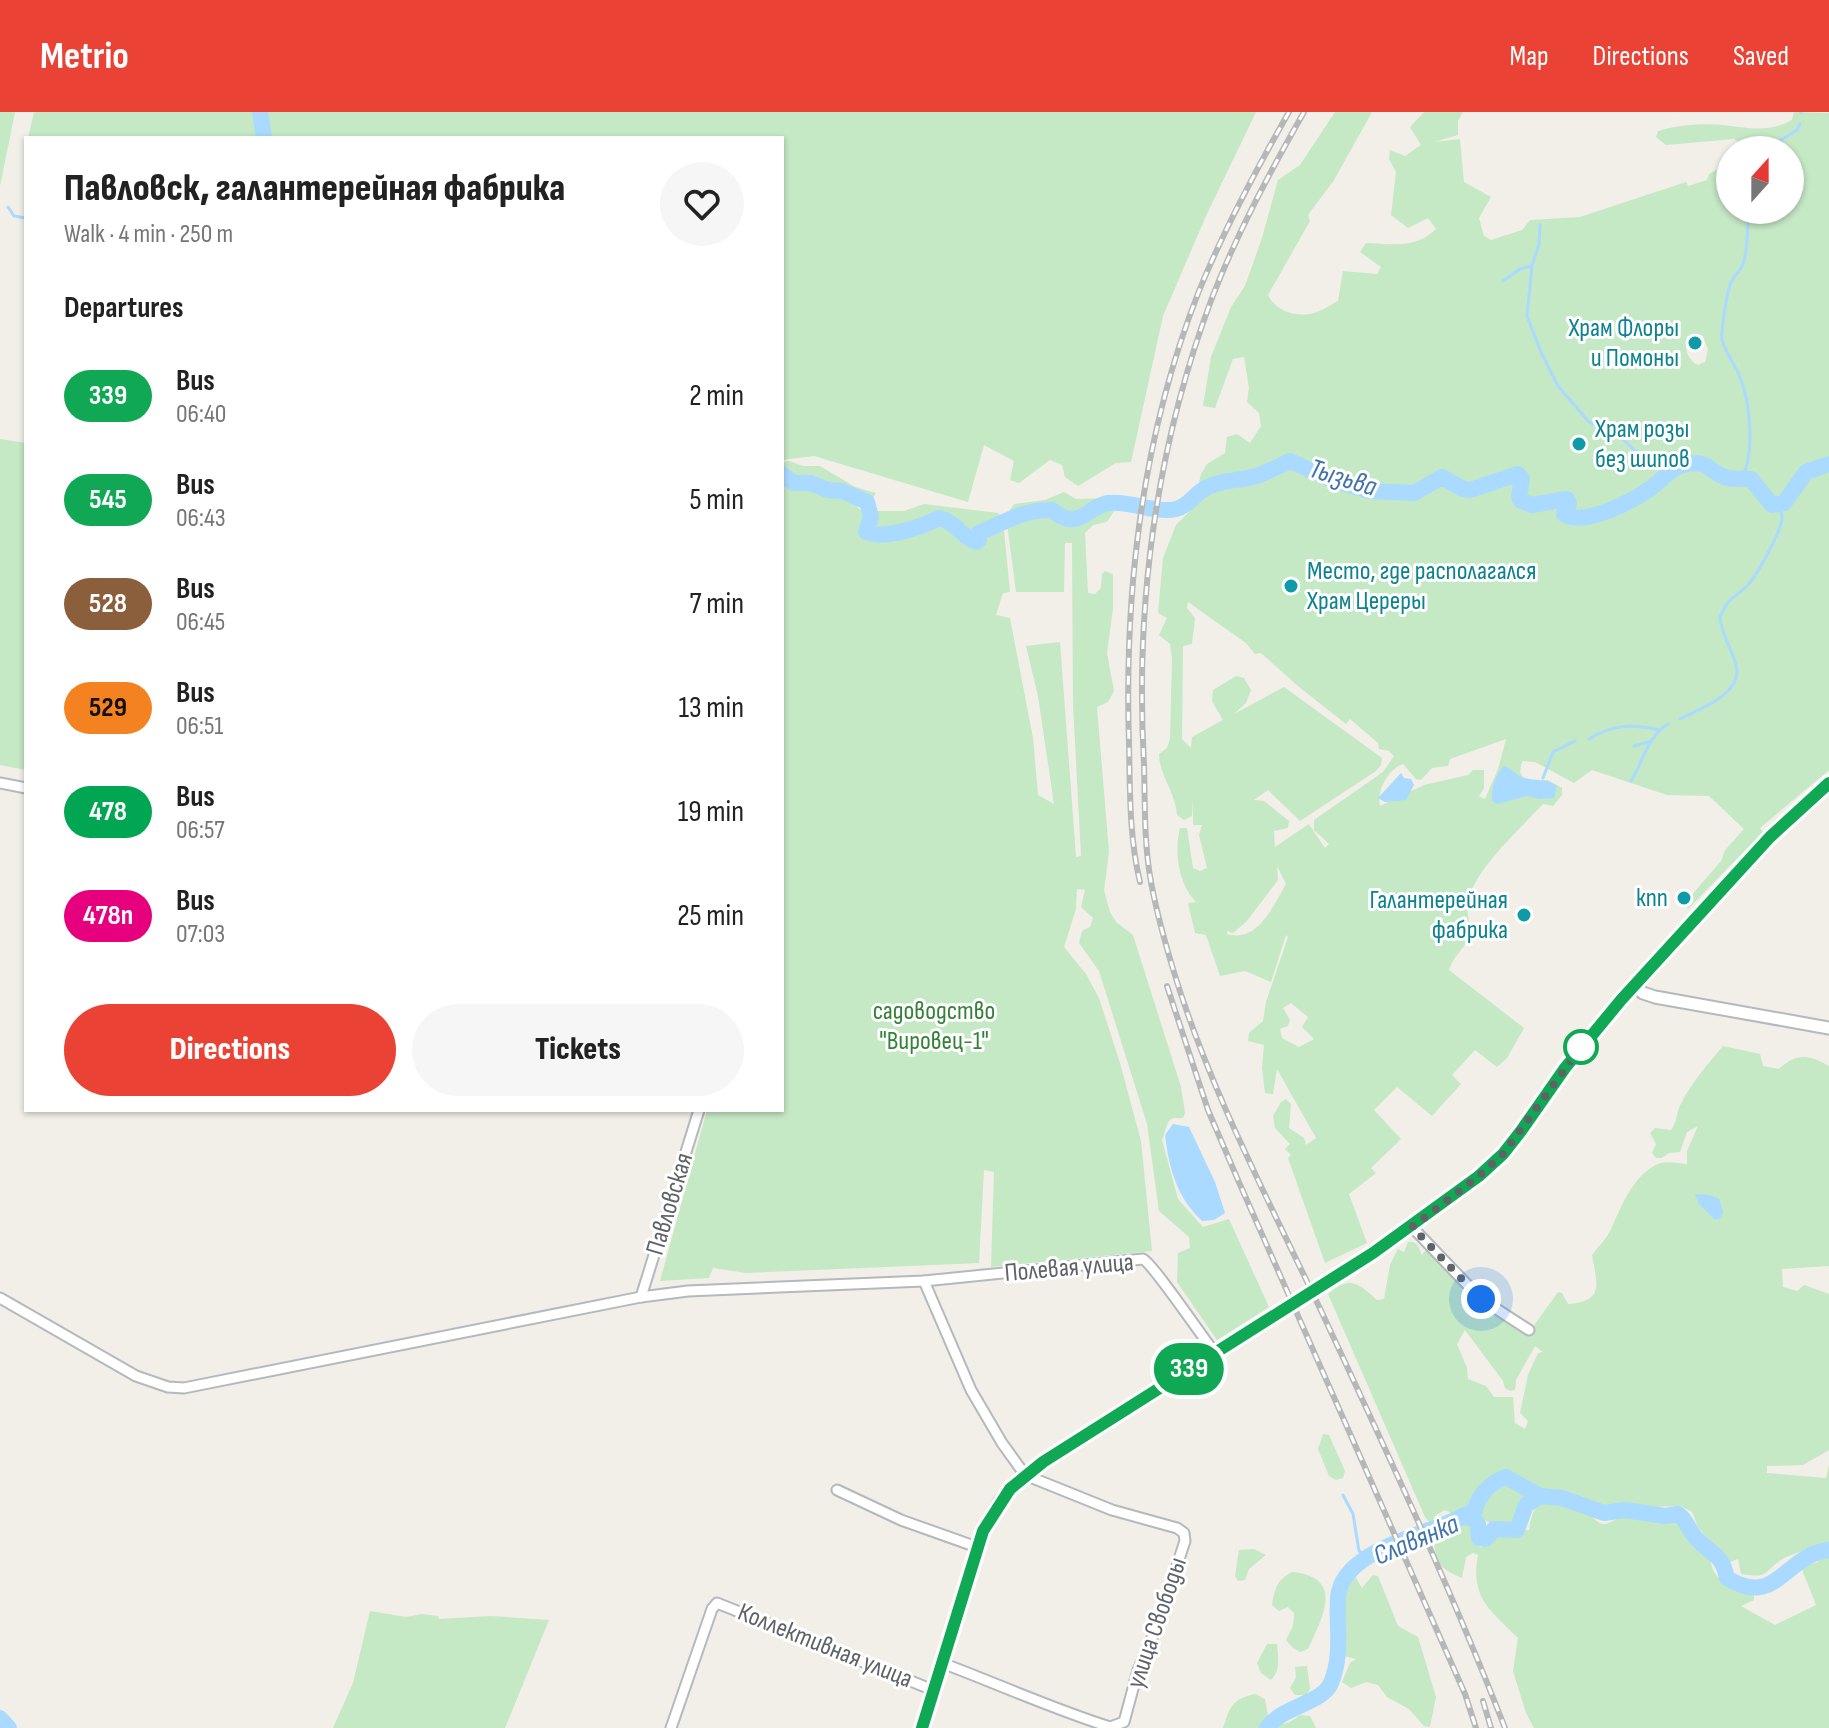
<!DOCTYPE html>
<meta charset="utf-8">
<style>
:root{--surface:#fff;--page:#f6f6f6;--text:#222;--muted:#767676;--accent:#ea4335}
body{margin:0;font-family:"Sofia Sans Condensed",sans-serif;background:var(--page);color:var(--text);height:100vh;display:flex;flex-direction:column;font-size:30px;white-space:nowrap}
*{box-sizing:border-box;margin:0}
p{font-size:26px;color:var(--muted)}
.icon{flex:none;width:44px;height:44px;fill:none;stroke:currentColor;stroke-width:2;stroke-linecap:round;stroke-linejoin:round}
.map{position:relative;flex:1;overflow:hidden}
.panel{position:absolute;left:24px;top:24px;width:760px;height:976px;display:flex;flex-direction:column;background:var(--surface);border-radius:0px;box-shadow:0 2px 6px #0004}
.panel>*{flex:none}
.badge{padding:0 16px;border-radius:26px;font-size:28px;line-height:52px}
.needle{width:52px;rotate:21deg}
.tools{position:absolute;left:1716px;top:24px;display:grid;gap:16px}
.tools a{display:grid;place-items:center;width:88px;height:88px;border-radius:50%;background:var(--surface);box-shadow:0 2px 6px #0004;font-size:40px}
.you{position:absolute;width:40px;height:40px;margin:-20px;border:6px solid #fff;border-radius:50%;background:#1a73e8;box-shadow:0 0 0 12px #1a73e833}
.map>.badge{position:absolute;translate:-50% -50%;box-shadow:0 0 0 4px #fff}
h2{padding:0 40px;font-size:30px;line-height:72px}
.round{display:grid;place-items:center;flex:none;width:84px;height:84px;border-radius:42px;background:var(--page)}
.summary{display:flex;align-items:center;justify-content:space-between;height:136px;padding:0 40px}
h1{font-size:38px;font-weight:800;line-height:60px}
.action{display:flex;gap:16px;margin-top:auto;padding:16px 40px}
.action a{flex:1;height:92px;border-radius:48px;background:var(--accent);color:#fff;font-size:32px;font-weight:800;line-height:92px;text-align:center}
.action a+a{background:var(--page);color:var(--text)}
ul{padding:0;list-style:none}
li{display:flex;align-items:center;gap:24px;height:104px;padding:0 40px}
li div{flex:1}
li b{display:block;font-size:30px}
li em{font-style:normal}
li .badge{min-width:88px;font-weight:700;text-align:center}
header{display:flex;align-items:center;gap:48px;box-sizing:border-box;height:112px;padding:0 40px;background:var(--accent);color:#fff}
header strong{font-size:38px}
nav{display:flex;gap:44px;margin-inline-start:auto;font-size:28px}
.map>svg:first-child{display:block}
.green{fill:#c5e8c5;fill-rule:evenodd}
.water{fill:#aadaff}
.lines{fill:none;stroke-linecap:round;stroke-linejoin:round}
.stream{stroke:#aadaff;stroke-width:3}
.river{stroke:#aadaff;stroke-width:16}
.minor-casing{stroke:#b5b8bc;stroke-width:13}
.tertiary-casing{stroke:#b5b8bc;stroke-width:15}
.secondary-casing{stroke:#b6babf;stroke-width:16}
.minor{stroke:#fff;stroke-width:9}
.tertiary{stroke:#fff;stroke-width:11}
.secondary{stroke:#fff;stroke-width:12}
.rail-casing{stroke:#b6b7b8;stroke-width:6}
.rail{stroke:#fff;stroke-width:3;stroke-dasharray:9;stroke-linecap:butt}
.line-casing{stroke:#fff;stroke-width:18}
.line{stroke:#10a855;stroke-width:12}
.walk{stroke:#5f6368;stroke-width:8;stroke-dasharray:0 14.4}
.culture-dot{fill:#0f9aa8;stroke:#fff;stroke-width:3}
.stop-dot{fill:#fff;stroke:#10a855;stroke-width:4}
.labels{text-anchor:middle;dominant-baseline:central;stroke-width:6;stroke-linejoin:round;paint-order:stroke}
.culture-label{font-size:26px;fill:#0d838f;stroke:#fff;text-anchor:end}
.park-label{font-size:26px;fill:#348238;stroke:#fff}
.street-label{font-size:26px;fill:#5f6368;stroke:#fff}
.water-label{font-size:28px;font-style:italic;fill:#4174aa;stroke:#fff}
</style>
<header>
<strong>Metrio</strong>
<nav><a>Map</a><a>Directions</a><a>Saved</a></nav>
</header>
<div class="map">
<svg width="1829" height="1616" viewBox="0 0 1829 1616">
<rect width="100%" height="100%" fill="#f1efe8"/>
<g class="green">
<polygon points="0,0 15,0 0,74"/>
<polygon points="34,0 1256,0 1206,104 1163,204 1131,350 1116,351 1078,374 1065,365 1062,353 1050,348 1019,371 1010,368 1014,349 984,333 968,390 814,344 782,348 782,26 28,26"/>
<path d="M1335 0H1372L1334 68 1308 103 1310 109 1268 183C1275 199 1297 206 1314 201 1322 199 1330 193 1338 189L1343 159 1377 162 1381 155 1360 140 1366 131C1393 132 1416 137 1436 117L1428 106 1408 116 1391 103 1396 60 1389 47 1390 38 1405 44 1421 33 1410 15 1424 0H1463L1458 9V23L1434 30 1460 27 1464 70 1491 85 1479 106 1484 124 1491 128 1522 118 1530 108 1580 105 1686 70 1688 74 1707 68 1709 62 1730 50V98H1790V38H1742L1740 31 1734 27 1666 33 1656 25 1658 19C1677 13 1703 11 1723 13 1748 16 1769 21 1792 8L1794 0 1829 1V658L1760 716 1763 720 1688 797 1684 792 1721 749 1725 738 1744 717 1709 684 1667 683 1592 658 1574 671 1535 650 1522 649 1520 660 1526 670 1548 668 1562 676V683L1553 694 1543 692C1519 718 1482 750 1469 784 1463 796 1473 813 1468 827 1463 838 1454 843 1449 858L1524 916 1507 946 1497 955 1475 938 1452 963 1461 972 1432 1004 1397 975 1374 998 1401 1027 1371 1056 1376 1061 1349 1082 1367 1131 1325 1151 1288 1046 1291 1043 1285 1037 1290 1032 1275 1016 1273 1004 1281 990 1286 987 1291 992 1289 1016 1304 1026 1306 1033 1316 1026 1277 957 1273 982 1265 981 1262 956 1264 933 1248 929 1249 921 1263 909 1266 890 1288 825 1286 823 1271 870 1245 859 1220 864 1206 823 1195 821 1188 791 1196 790C1178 772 1174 740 1180 716H1187L1193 756 1200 759 1207 756 1199 723 1202 713H1193V687L1192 704 1184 708 1177 703C1176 681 1159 663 1159 642L1167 636 1170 626 1172 547 1170 532 1159 523 1167 506 1158 501 1163 446 1176 413 1193 396 1201 362 1207 352 1225 341 1227 325 1237 322 1250 331 1261 314 1259 301 1247 290 1249 276 1244 245 1233 247 1215 296 1203 294 1211 245 1231 195 1245 174 1262 126 1278 68 1300 53ZM1698 222 1703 224 1708 238 1705 250 1698 253C1687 248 1684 235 1687 224ZM1188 490 1246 531 1255 542 1261 541 1299 575 1346 612 1350 607 1378 631 1379 637 1389 639 1394 644 1383 660 1314 708V718L1329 732 1325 736 1309 712 1275 735 1274 719 1288 716 1289 709 1264 689 1254 688 1268 678 1300 709 1376 659 1381 653 1382 646 1284 575 1234 602 1246 591 1251 578 1244 566 1236 564 1213 578 1212 589 1223 608 1192 625 1191 636 1182 627 1183 534 1192 532 1195 506 1187 496ZM1506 627 1498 657 1485 687 1479 684 1484 676V658H1473L1468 663 1424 673 1380 694C1376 679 1389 656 1403 652L1416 667 1421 668 1432 656 1448 654 1450 647ZM1277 754 1286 772C1273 794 1258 831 1227 822V819L1233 821 1246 810 1278 768ZM1291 891 1308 905 1302 915 1314 927 1299 935 1282 926 1280 917 1288 914 1290 908 1283 896Z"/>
<polygon points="0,327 26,331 26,658 0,653"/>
<polygon points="789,349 803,354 820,354 855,375 876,381 873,386 859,391 857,395 862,399 904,399 924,392 998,401 1003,408 1010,480 1003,481 996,503 1010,506 1033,626 1038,683 1054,692 1038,584 1026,534 1060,530 1076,745 1081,744 1073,593 1072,431 1065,431 1064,480 1016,480 1006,404 1014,392 1045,388 1064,380 1076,387 1114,386 1114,399 1107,410 1093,413 1085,421 1088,481 1095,482 1101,476 1102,462 1105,459 1113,462 1113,496 1107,541 1114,579 1108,590 1097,595 1109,740 1104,778 1110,800 1116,810 1133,823 1181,975 1185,1001 1183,1006 1173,1006 1168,1010 1162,1028 1178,1087 1203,1115 1229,1107 1269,1195 1217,1228 1177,1170 1178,1141 1190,1136 1189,1125 1159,1099 1147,1012 1099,859 1079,831 1082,819 1090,815 1093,806 1081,795 1085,778 1077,777 1076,797 1064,835 1086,862 1099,886 1120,951 1141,1029 1152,1139 991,1155 994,1060 984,1058 979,1151 746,1161 713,1156 709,1166 660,1169 707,998 782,998 782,350"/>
<path d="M1723 934 1760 942 1763 954 1779 957C1796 941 1808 942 1829 954V1154L1782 1157 1783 1175 1797 1179 1804 1173 1829 1182V1338L1803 1353 1767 1354V1361L1826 1366 1829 1352V1616H1534L1526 1601 1513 1559 1518 1526C1490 1498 1470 1486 1478 1443L1473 1441 1466 1445 1462 1466C1437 1455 1435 1451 1434 1424 1443 1419 1468 1400 1475 1415 1478 1422 1476 1428 1480 1435H1488L1493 1430 1491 1422 1529 1418C1530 1411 1532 1400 1537 1394 1548 1381 1579 1394 1589 1402 1594 1406 1598 1412 1605 1412 1611 1411 1617 1406 1623 1405 1642 1402 1660 1410 1679 1409L1692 1429 1710 1445C1712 1471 1732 1475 1754 1479V1488L1741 1494 1775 1513 1816 1493 1801 1455 1818 1450 1824 1432C1817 1434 1786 1444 1781 1448 1761 1462 1770 1466 1741 1462L1738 1447 1728 1451 1698 1415 1692 1400 1681 1394 1611 1396 1595 1394 1572 1384 1543 1379 1528 1386 1522 1395 1519 1409C1503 1422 1484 1409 1471 1398L1453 1402 1445 1398 1436 1403 1431 1412 1425 1405 1328 1182C1350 1163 1358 1171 1377 1188L1384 1187 1390 1153 1398 1137 1404 1140 1408 1130C1417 1128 1419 1136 1422 1143L1427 1136 1461 1173 1465 1195 1473 1188 1527 1223 1558 1180 1562 1181 1568 1192C1605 1189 1597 1172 1592 1143 1598 1135 1607 1126 1611 1117 1621 1095 1635 1059 1661 1051 1669 1049 1678 1051 1687 1052V1039L1698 1014 1687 1020 1680 1040 1669 1041 1662 1046H1656L1652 1041 1656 1032 1650 1021 1655 1016 1671 1018C1677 1010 1676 1002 1680 994 1690 972 1708 952 1723 934ZM1465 1218 1503 1269 1505 1276 1510 1279 1515 1278 1516 1268 1535 1234 1543 1240 1538 1241 1528 1263 1520 1301 1528 1309 1525 1317 1515 1311 1513 1285H1494L1486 1274 1468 1267 1467 1256 1457 1232Z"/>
<polygon points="1323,1322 1329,1323 1345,1359 1343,1366 1336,1368 1329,1364 1318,1337"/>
<polygon points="1254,1437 1266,1443 1249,1457 1245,1468 1238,1469 1235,1464 1239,1438"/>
<path d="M1292 1460C1345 1465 1323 1505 1308 1537L1300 1540 1293 1536 1286 1528 1293 1514 1294 1501 1288 1495 1279 1499 1272 1493C1275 1476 1277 1468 1292 1460Z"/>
<polygon points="1353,1461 1362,1476 1373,1463 1378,1464 1398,1514 1418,1525 1436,1585 1430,1615 1424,1614 1409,1597 1387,1585 1378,1573 1366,1570 1351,1576 1342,1570 1350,1551 1356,1547 1344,1544 1343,1473"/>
<polygon points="370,1499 406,1505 422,1502 438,1504 439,1507 491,1504 549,1508 505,1616 333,1616 353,1571"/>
<path d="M1267 1532H1277C1278 1545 1281 1558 1271 1568L1261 1561 1257 1551Z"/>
<polygon points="1307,1554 1310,1577 1306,1583 1295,1583 1290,1576 1296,1565 1295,1555"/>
<path d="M1255 1582 1265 1587 1269 1608C1283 1615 1288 1612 1300 1603L1310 1604 1316 1616H1223C1230 1595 1232 1587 1255 1582Z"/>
</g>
<g class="water">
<path d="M1504 654C1512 657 1515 662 1522 665 1535 670 1545 665 1557 674L1554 686 1539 687 1527 684 1497 692 1492 689C1491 678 1495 662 1504 654Z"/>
<polygon points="1401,661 1404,666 1411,667 1414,673 1406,688 1385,690 1378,686"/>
<path d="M1173 1012 1189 1015 1215 1070 1225 1101 1214 1108 1202 1109C1177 1086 1169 1056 1165 1023Z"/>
<polygon points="1695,1082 1710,1083 1719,1087 1723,1099 1721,1106 1715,1108 1699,1092"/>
</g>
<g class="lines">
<g class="stream">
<polyline points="1801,1 1801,0"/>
<polyline points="1765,38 1797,18 1800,12"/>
<polyline points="8,95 14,104 26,106"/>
<polyline points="1540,113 1539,132 1532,154 1527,204 1541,240 1558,274 1589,310 1622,326 1634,338 1659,351 1668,362"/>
<polyline points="1503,169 1520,157 1531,154"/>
<path d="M1740 367C1756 347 1750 289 1740 265 1736 255 1723 236 1722 227 1721 217 1727 182 1730 173 1732 165 1740 160 1743 152 1749 135 1746 116 1750 98"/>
<path d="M1680 607C1699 597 1744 582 1736 553 1732 537 1721 522 1720 505 1729 483 1735 487 1748 473 1757 463 1782 418 1782 406 1782 401 1780 397 1779 393"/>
<path d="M1589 627C1612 612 1633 612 1659 618"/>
<polyline points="1634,634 1649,630"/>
<polyline points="1543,666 1553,640 1575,629"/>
<path d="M1631 669C1644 648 1647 625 1668 612"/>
<polyline points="1343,1383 1353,1402 1359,1439 1369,1445"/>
</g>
<g class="river">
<polyline points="260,0 264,26"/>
<path d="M782 362 793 371H810L828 378 842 379 867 390 871 405 866 420C885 428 921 415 939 406 958 411 960 424 976 430L979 428V421C1003 411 1024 397 1052 398 1078 421 1088 394 1108 391 1131 388 1154 402 1176 397 1186 395 1193 385 1201 379 1216 369 1232 369 1249 366 1263 363 1277 355 1290 349L1335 369 1370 379 1414 381 1442 365 1463 377 1470 378 1518 362 1522 367 1519 384 1521 389 1532 393 1567 387 1569 392 1564 402C1584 415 1633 389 1651 376 1662 368 1672 354 1687 352 1706 349 1706 355 1720 363 1730 369 1741 366 1751 367L1772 393 1784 391 1806 360 1829 352"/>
<path d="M1461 1405 1475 1398C1478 1383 1491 1370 1506 1365L1540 1384"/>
<polyline points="0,1606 9,1616"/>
<path d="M1267 1616C1282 1594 1322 1592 1331 1571 1343 1543 1336 1514 1338 1485 1342 1438 1426 1423 1461 1405L1472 1406 1478 1412 1479 1426 1486 1427 1494 1417 1517 1418 1526 1393 1540 1384 1562 1386 1604 1401 1625 1398 1665 1404 1678 1402C1687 1408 1689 1419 1697 1427 1712 1443 1722 1442 1727 1466 1777 1497 1784 1443 1829 1438"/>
</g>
<g class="minor-casing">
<g id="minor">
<polyline points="0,671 26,676"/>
<polyline points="1412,1115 1481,1187 1529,1218"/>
<path d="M924 1169 971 1278 1002 1331 1025 1363 1112 1398 1177 1416 1184 1421 1185 1429 1156 1517 1138 1558 1124 1610 1110 1615C1053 1597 998 1572 942 1551"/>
<polyline points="641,1185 699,998"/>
<path d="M0 1186 136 1264 168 1275 184 1276 641 1185 688 1179 924 1169 1143 1147C1153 1152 1203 1226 1215 1241"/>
<polyline points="837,1378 901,1408 977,1435"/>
<polyline points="671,1616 712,1497 717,1491 933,1578"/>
</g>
</g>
<g class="tertiary-casing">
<polyline id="tertiary" points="1634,874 1643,881 1655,885 1829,916"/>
</g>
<g class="secondary-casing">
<polyline id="secondary" points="922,1616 983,1419 1000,1390 1010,1377 1043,1350 1373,1141 1479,1064 1503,1042 1521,1019 1565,956 1621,888 1770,725 1829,671"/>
</g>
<use href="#minor" class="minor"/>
<use href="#tertiary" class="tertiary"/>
<use href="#secondary" class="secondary"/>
<g class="rail-casing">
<g id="rail">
<path d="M1304 0C1270 60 1237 121 1212 186 1156 335 1135 493 1144 652 1145 689 1144 728 1150 764 1155 795 1164 827 1173 857 1209 977 1270 1091 1324 1205 1387 1340 1451 1477 1505 1616"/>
<path d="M1140 770C1129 725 1130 676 1129 631 1124 478 1143 321 1199 179 1224 117 1256 58 1289 0"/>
<polyline points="1167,874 1208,998 1238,1068 1465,1582 1476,1616"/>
<polyline points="1483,1589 1491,1616"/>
</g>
</g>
<use href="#rail" class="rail"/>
</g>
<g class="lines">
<g class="line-casing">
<polyline id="line" points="922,1616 983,1419 1010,1377 1043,1350 1373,1141 1479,1064 1503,1042 1521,1019 1565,956 1621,888 1770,725 1829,671"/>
</g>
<use href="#line" class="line"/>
<polyline class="walk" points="1481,1187 1412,1115 1479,1064 1503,1042 1581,935"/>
</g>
<g class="culture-dot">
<circle cx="1695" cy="231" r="8"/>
<circle cx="1579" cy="332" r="8"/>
<circle cx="1291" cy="474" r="8"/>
<circle cx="1684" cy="786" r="8"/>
<circle cx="1524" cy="803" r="8"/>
</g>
<circle class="stop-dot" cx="1581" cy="935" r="16"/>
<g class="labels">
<g class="culture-label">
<text x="1679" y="216">Храм Флоры<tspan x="1679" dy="30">и Помоны</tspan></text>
<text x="1595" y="317" text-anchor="start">Храм розы<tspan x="1595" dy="30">без шипов</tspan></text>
<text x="1307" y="459" text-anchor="start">Место, где располагался<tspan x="1307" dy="30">Храм Цереры</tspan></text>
<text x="1668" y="786">кпп</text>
<text x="1508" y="788">Галантерейная<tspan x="1508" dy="30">фабрика</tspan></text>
</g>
<g class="park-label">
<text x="934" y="899">садоводство<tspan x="934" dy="30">"Вировец-1"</tspan></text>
</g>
<g class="street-label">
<text transform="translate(670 1092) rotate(-73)">Павловская</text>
<text transform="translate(1069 1156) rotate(-5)">Полевая улица</text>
<text transform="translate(1157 1511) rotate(-71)">улица Свободы</text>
<text transform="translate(825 1534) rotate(22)">Коллективная улица</text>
</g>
<g class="water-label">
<text transform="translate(1343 366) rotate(17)">Тызьва</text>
<text transform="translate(1416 1428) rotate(-23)">Славянка</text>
</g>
</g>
</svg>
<div class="tools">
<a><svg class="needle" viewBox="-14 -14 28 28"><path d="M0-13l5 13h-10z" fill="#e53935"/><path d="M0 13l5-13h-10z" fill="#767676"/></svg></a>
</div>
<div class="you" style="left:1481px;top:1187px"></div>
<b class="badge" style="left:1189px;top:1257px;background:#10a855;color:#fff">339</b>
<section class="panel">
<div class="summary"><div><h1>Павловск, галантерейная фабрика</h1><p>Walk · 4 min · 250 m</p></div><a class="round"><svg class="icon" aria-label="heart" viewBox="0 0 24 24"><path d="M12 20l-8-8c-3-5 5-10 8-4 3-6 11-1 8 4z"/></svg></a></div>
<h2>Departures</h2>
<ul>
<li><span class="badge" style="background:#10a855;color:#fff">339</span><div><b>Bus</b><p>06:40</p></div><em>2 min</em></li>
<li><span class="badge" style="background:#10a855;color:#fff">545</span><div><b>Bus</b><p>06:43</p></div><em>5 min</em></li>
<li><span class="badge" style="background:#8b5e3c;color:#fff">528</span><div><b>Bus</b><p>06:45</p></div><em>7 min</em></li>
<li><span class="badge" style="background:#f58220;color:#111">529</span><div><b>Bus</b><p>06:51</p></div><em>13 min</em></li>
<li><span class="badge" style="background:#00a651;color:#fff">478</span><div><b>Bus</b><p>06:57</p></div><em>19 min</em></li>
<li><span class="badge" style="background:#e6007e;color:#fff">478п</span><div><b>Bus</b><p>07:03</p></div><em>25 min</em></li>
</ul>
<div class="action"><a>Directions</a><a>Tickets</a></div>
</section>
</div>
